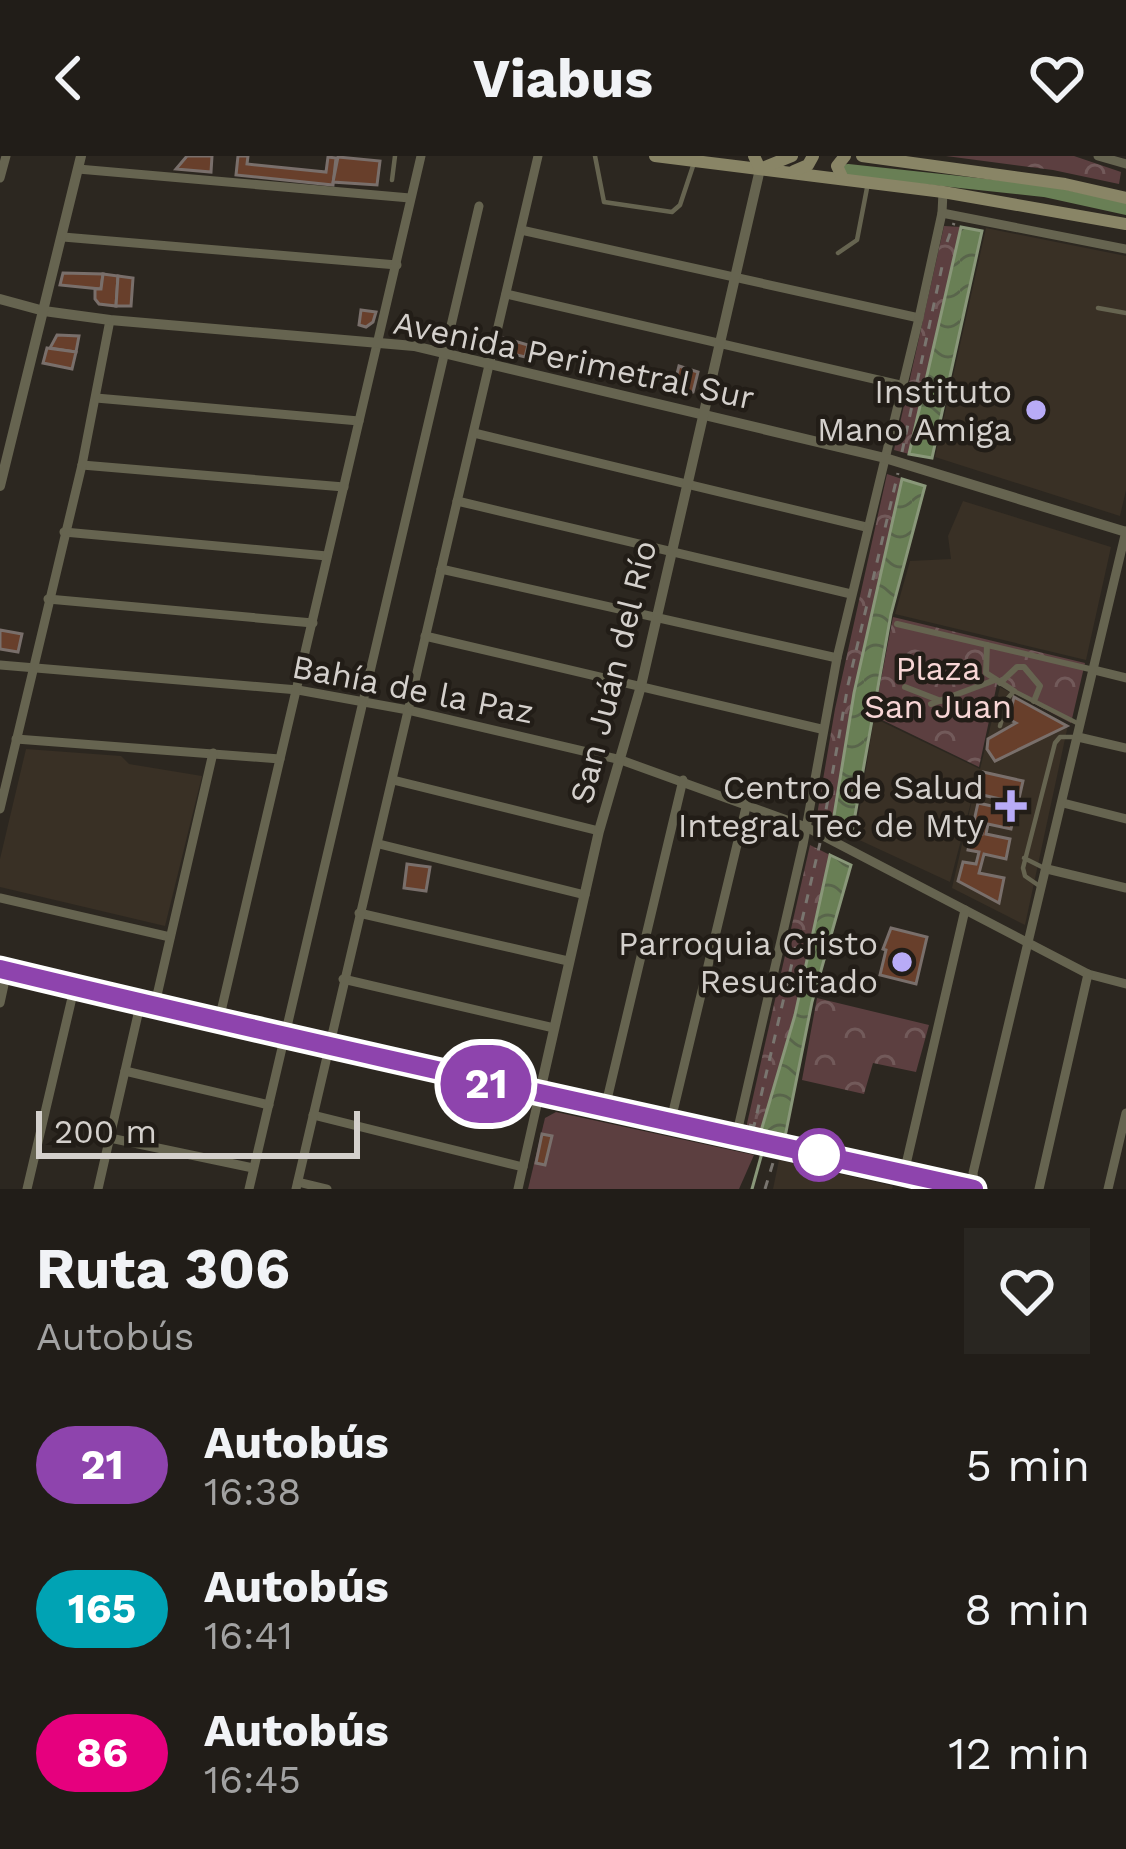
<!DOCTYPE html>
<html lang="es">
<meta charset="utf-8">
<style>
:root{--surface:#211d18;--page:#292621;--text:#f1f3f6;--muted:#a2a2a2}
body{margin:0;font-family:"Work Sans",sans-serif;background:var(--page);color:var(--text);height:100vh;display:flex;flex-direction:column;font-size:45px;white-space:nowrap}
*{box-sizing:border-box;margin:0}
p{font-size:39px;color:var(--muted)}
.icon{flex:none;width:66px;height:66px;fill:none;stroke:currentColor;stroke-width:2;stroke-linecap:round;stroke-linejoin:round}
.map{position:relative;height:1033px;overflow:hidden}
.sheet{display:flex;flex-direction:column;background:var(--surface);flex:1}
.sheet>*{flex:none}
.badge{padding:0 24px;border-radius:39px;font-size:42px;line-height:78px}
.scale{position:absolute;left:36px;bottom:30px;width:324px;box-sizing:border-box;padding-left:12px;border:6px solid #d4d0cc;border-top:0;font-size:33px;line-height:42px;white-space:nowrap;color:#d4d0cc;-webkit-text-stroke:9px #221d17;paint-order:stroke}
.map>.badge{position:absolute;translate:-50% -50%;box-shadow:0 0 0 6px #fff}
.round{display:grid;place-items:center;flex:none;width:126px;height:126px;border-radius:0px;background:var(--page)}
.headline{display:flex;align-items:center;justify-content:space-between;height:204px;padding:0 36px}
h1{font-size:57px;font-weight:700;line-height:90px}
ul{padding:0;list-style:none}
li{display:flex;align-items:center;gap:36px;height:144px;padding:0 36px}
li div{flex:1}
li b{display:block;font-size:45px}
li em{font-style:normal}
li .badge{min-width:132px;font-weight:700;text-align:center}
header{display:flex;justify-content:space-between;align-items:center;height:156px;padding:0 36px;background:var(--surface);font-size:54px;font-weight:700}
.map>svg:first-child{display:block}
.built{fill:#393025}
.park{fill:url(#park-crowns)}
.garden{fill:#5c3f40}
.water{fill:url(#water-waves);stroke:#899779;stroke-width:3}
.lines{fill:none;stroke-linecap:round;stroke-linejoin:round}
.stream{stroke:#899779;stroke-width:3}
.canal{stroke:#697f55;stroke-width:12}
.building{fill:#683f2b;stroke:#796f6b;stroke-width:3}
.path{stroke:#79756f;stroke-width:3;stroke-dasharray:9 9;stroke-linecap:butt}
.service{stroke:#666450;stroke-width:4.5}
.pedestrian{stroke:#666450;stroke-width:6}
.minor{stroke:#666450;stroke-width:9}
.tertiary{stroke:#666450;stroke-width:10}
.secondary{stroke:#898566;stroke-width:12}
.line-casing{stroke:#fff;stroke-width:27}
.line{stroke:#8e44ad;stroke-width:18}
.poi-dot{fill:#b8abf7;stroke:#221d17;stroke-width:4.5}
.stop-dot{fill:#fff;stroke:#8e44ad;stroke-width:6}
.labels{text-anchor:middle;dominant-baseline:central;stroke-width:9;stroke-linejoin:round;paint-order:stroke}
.street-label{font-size:33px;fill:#d4d0cc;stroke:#221d17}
.poi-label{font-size:33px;fill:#d4d0cc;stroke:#221d17;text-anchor:end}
.park-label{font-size:33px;fill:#f8d6d6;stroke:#221d17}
</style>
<header><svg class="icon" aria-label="back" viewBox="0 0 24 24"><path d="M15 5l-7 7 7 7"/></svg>Viabus<svg class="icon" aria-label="heart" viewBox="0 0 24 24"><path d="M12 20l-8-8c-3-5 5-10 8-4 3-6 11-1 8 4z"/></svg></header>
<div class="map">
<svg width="1126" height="1033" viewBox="0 0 1126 1033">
<defs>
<pattern id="park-crowns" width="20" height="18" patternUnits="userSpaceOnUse" patternTransform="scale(3)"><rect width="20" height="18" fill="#5c3f40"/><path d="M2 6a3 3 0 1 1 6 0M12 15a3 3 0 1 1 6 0" fill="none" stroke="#725a5a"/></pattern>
<pattern id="water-waves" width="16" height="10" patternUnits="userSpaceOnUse" patternTransform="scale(3)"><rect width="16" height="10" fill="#697f55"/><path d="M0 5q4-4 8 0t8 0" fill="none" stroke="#59654b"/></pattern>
</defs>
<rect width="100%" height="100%" fill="#2c2720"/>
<g class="built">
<polygon points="986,72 1126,100 1126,334 1120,360 935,301"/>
<polygon points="963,345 1111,391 1086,504 895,458 910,405 951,403 948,380"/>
<polygon points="1000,531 1068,569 1025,769 952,732 976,627 950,726 855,682 874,562 980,613"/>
<polygon points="26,593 121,600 129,608 202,620 165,770 0,731 0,703"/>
<polygon points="779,1004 893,1030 892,1033 773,1033"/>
</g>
<g class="park">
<polygon points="946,0 1074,0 1121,16 1119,28 1053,14"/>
<polygon points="944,70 961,71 909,298 894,294"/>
<polygon points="887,318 902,323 854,537 832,672 820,667 817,659 835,553"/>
<polygon points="893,461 1085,507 1071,567 997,528 979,611 874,560"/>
<polygon points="810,689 830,699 795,859 761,975 746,972"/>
<polygon points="817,842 929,869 916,916 873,907 864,938 802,924"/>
</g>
<polygon class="garden" points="556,956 754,999 739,1033 528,1033 545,962"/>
<g class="water">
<polygon points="961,71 982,75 932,302 909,298"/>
<polygon points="902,323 925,330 891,458 851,682 832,672 854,537"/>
<polygon points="830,699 851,709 812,846 785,981 761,975 795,859"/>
</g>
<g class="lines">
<polyline class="stream" points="752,1033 762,997"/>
<polyline class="canal" points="848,14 1044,35 1126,53"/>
</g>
<g class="building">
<polygon points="187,0 212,0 211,16 176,13"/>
<polygon points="238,0 248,0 247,8 326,16 328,1 336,2 333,29 236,19"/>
<polygon points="338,1 380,5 377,29 333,26"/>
<polygon points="63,117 103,118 101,133 60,129"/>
<polygon points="103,118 118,120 116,150 99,148 95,143 95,133 101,133"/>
<polygon points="118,120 133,122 131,150 116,150"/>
<polygon points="361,154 376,156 373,166 366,171 359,169"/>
<polygon points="57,179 79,180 76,196 50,192"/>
<polygon points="504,182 528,189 525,201 501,195"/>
<polygon points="47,192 76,196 72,213 43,207"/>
<polygon points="679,210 698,216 693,236 687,238 673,234"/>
<polygon points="0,474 22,478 18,496 0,493"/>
<polygon points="1014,541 1067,570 995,605 987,593 988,583 1016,567 1009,563"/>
<polygon points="983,616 1023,625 1018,647 978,638"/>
<polygon points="978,647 1015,655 1011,673 988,668 986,678 1010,683 1006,703 984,698 979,717 1004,722 999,747 958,725 963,706 976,708 979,696 968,694 972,675 982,678 984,667 974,665"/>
<polygon points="407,708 430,711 426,735 404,732"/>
<polygon points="891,772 927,781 916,828 880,819 886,794 883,793"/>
<polygon points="542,978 552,980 545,1009 536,1007"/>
</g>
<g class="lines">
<g class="path">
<polyline points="947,86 954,67"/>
<polyline points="902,296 943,106"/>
<polyline points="823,671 848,529 898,317"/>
<polyline points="749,969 754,970 820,687"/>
<polyline points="765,1033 776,997"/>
</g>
<g class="service">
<polyline points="595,0 604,46 672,56 680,49 693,10"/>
<polyline points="392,24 395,0"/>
<polyline points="838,97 857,84 867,32"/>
<polyline points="1098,152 1126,157"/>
<polyline points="1000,570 1008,542 1014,535 1077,567"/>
<polyline points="1024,702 1046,713"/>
<polyline points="1038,729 1025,720 1023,712 1055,587 1060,581 1078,581"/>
</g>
<g class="pedestrian">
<polyline points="897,468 1094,514"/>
<polyline points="987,489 986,517 1014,535"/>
<polyline points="1000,527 1017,511 1024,511 1040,530 1034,545"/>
<polyline points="905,531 941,545"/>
<polyline points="931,548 995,524"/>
</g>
<g class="minor">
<polyline points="1098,0 1126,8"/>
<polyline points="78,13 410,42"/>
<polyline points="0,22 6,0"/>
<polyline points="942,57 1126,93"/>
<polyline points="521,74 919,162"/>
<polyline points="63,81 397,109"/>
<polyline points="506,138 900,229"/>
<polyline points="96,242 359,265"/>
<polyline points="474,277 866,371"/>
<polyline points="82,309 344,331"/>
<polyline points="457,345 851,438"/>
<polyline points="64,376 327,400"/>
<polyline points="441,413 837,502"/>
<polyline points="48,443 313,467"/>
<polyline points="425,480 821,573"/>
<polyline points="0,509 298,534 408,554 621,604 806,671 1088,818 1126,828"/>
<polyline points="1094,514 1126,522"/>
<polyline points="1078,581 1126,592"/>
<polyline points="16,583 280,603"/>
<polyline points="393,624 599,675"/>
<polyline points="1063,647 1126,663"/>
<polyline points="0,653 82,309 110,164"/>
<polyline points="379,688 585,739"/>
<polyline points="1047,713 1126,732"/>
<polyline points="0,742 170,781"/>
<polyline points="359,757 568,805"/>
<polyline points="343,823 554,872"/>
<polyline points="0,847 7,815"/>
<polyline points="155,848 213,597"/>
<polyline points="219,864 421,0"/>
<polyline points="125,915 269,949"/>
<polyline points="605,952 683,624"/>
<polyline points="313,959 523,1011"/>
<polyline points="671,964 747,647"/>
<polyline points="736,981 803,689 837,502 919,162 942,57 943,36"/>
<polyline points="110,982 253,1012"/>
<polyline points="904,1017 965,754"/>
<polyline points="298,1026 327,1033"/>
<polyline points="27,1033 75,829"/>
<polyline points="98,1033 141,845"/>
<polyline points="249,1033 479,50"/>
<polyline points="296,1033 538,0"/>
<polyline points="518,1033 539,940"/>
<polyline points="975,1033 973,1017 1126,375"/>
<polyline points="1039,1033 1088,818"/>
<polyline points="1108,1033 1126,957"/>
</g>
<g class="tertiary">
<polyline points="0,143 44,155 110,164 414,190 885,302 1126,376"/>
<polyline points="0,330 81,0"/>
<path d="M0 813C323 895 649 960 974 1033"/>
<polyline points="539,940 599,675 641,530 760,13"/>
</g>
<g class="secondary">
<polyline points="655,0 943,36 1126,68"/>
<polyline points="754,0 760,13 792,0"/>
<polyline points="862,0 1065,28 1126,42"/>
<polyline points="794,15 808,9 813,0"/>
<polyline points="843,23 837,10 845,0"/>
</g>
</g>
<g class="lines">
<g class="line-casing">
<path id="line" d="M0 813C324 891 649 961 974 1033"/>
</g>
<use href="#line" class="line"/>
</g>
<g class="poi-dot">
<circle cx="1036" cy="254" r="12"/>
<path d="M1005 632h12v12h12v12h-12v12h-12v-12h-12v-12h12z"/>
<circle cx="902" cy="806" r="12"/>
</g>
<circle class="stop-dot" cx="819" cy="999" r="24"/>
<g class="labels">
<g class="street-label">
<text transform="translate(574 204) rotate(12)">Avenida Perimetral Sur</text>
<text transform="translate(613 516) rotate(-76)">San Juán del Río</text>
<text transform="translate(413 533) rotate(11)">Bahía de la Paz</text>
</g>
<g class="poi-label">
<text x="1012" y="235">Instituto<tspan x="1012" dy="38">Mano Amiga</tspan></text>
<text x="984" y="631">Centro de Salud<tspan x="984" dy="38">Integral Tec de Mty</tspan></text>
<text x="878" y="787">Parroquia Cristo<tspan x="878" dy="38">Resucitado</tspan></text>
</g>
<g class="park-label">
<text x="938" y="512">Plaza<tspan x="938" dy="38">San Juan</tspan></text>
</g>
</g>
</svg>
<div class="scale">200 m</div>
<b class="badge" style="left:486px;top:928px;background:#8e44ad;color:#fff">21</b>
</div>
<section class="sheet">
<div class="headline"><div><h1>Ruta 306</h1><p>Autobús</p></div><a class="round"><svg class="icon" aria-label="heart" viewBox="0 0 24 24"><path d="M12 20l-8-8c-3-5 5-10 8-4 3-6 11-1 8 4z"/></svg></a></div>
<ul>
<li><span class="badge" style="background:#8e44ad;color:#fff">21</span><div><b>Autobús</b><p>16:38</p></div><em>5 min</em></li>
<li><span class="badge" style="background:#00a3b4;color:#fff">165</span><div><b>Autobús</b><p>16:41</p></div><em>8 min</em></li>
<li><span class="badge" style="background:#e6007e;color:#fff">86</span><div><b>Autobús</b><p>16:45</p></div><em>12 min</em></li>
</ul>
</section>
